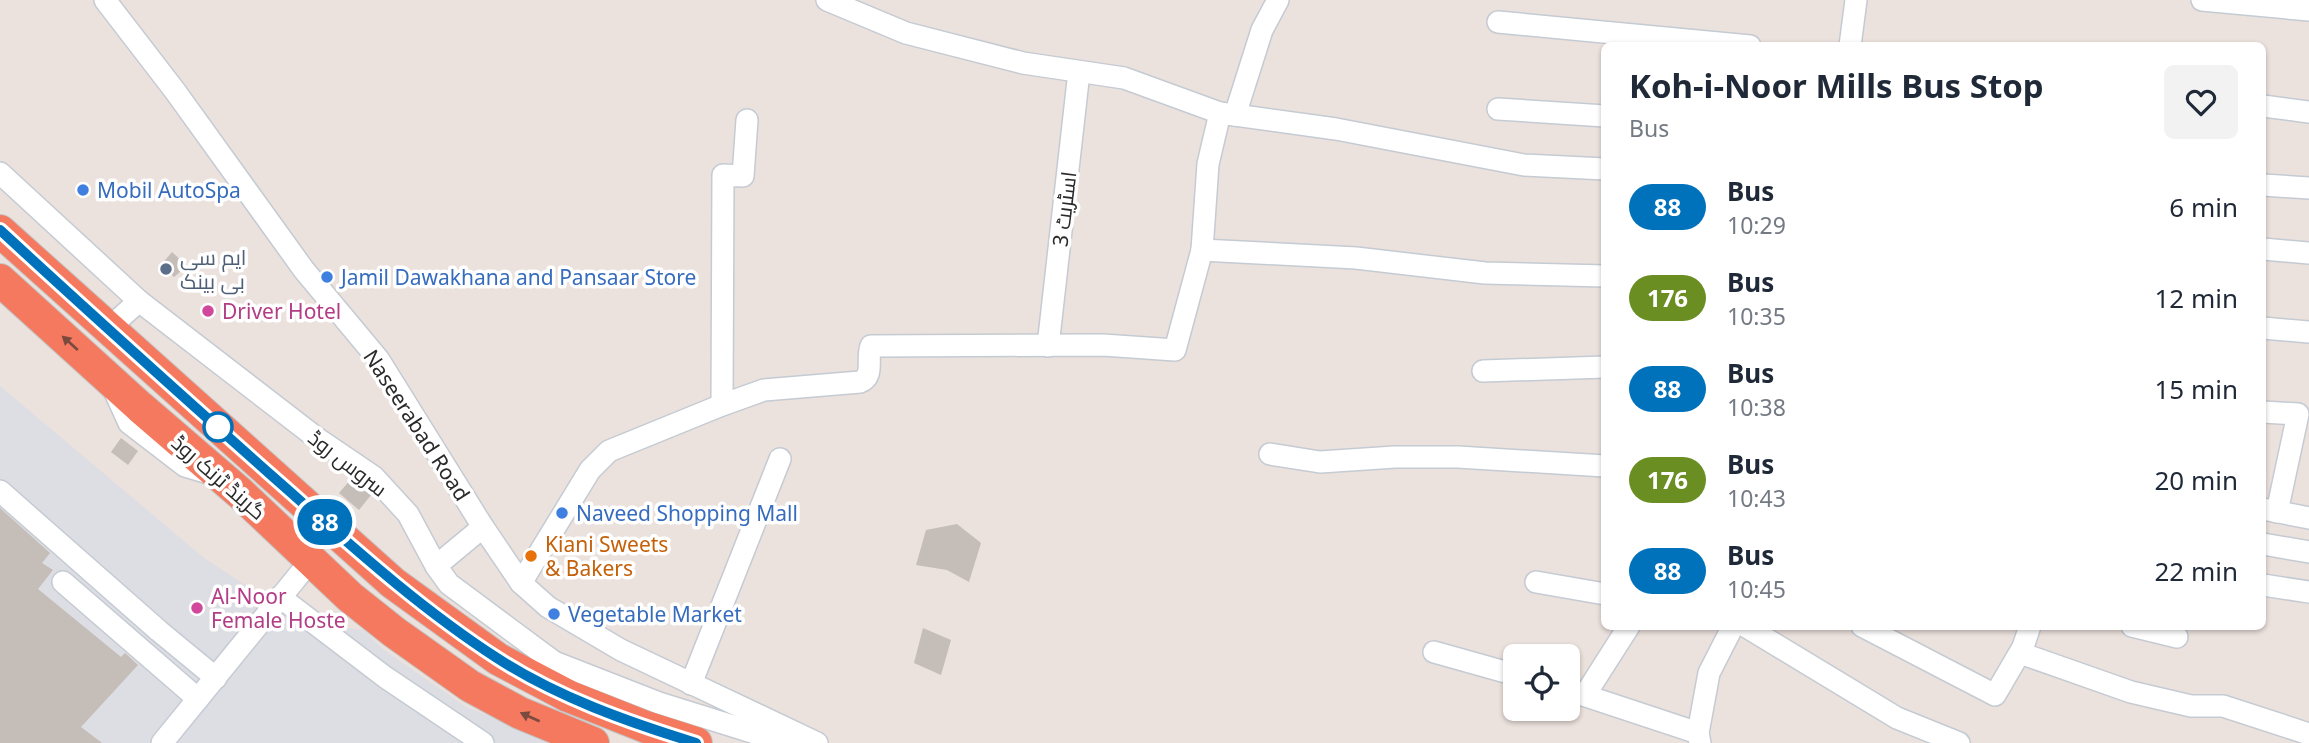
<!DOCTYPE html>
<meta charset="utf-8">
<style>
:root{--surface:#fff;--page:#f2f2f3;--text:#1f2937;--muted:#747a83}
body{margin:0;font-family:"Noto Sans",Cairo,sans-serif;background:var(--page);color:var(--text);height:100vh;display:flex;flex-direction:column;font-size:26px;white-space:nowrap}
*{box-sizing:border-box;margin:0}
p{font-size:23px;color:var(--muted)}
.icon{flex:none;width:38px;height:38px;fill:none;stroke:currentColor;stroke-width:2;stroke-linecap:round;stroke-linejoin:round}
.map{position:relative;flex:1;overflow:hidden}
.details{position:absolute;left:1601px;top:42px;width:665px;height:588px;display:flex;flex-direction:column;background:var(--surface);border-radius:10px;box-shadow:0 2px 5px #0004}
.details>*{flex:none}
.badge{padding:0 14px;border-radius:23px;font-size:24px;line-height:46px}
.fabs{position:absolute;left:1503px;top:644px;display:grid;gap:14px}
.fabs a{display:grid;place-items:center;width:77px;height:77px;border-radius:10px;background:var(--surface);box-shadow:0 2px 5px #0004;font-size:35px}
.map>.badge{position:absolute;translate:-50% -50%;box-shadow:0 0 0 4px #fff}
.round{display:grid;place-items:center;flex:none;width:74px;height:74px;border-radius:10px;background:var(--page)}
.headline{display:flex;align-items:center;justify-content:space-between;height:119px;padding:0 28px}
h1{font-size:33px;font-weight:700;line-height:52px}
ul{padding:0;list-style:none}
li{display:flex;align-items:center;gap:21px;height:91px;padding:0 28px}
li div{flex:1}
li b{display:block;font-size:26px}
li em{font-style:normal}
li .badge{min-width:77px;font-weight:700;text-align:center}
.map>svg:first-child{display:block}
.industrial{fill:#dddde4}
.building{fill:#c4bdb8}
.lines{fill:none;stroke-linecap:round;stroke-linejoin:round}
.minor-casing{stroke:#c5cbd3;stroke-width:24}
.highway-casing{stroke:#c3c3c3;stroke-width:34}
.minor{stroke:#fff;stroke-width:21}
.highway{stroke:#f5795e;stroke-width:32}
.oneway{fill:#7b4a3f}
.line-casing{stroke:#fff;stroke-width:16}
.line{stroke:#0072bc;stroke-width:10}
.shop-dot{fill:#3f7fe0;stroke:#fff;stroke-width:2.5}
.service-dot{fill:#5c6f8a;stroke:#fff;stroke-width:2.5}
.hotel-dot{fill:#d1479c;stroke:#fff;stroke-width:2.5}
.stop-dot{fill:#fff;stroke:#0072bc;stroke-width:3.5}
.food-dot{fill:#e8710a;stroke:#fff;stroke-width:2.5}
.labels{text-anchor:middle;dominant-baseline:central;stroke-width:7;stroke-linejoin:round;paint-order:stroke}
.shop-label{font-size:21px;fill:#366cbe;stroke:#fff;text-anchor:start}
.street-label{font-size:21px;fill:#2a2a2a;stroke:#fff}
.service-label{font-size:21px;fill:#4e5e75;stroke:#fff;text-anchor:start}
.hotel-label{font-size:21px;fill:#b23c85;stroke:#fff;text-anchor:start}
.food-label{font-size:21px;fill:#c56008;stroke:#fff;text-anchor:start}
</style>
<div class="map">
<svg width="2309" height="743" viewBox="0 0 2309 743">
<rect width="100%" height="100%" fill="#ebe1dd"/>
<polygon class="industrial" points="0,386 204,558 305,624 364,630 384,650 466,707 558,743 0,743"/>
<g class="building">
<polygon points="172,252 187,266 174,277 161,265"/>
<polygon points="121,438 138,451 128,465 111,452"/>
<polygon points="351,479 371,495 359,510 339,493"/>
<polygon points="0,508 50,553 42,563 53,570 38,589 121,657 125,653 138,665 81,727 102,743 0,743"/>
<polygon points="957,524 981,543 969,582 947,570 916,565 926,530"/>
<polygon points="923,628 951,640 941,675 914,663"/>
</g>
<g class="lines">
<g class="minor-casing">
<g id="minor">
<polyline points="105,0 175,91 304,270 379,360 483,527 521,583 548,607 621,650 817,743"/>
<polyline points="827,0 906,33 1023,63 1124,78 1220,113 1336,129 1524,165 1605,169"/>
<polyline points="2202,0 2309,10"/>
<polyline points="1498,22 1750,46"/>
<polyline points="1850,46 1856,0"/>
<polyline points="2263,106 2309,112"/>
<polyline points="1498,109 1605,116"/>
<polyline points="1235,115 1262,30 1278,0"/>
<polyline points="0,173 139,301 318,439 374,477 408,514 436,566 449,584 554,662 659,703 787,743"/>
<polyline points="2263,185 2309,188"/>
<polyline points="2263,249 2309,253"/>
<polyline points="1202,250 1208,164 1220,113"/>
<polyline points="2263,328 2309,332"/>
<polyline points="108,329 139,301"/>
<polyline points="1048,346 1079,72"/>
<polyline points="1483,371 1605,367"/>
<polyline points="114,390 129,423 185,466 205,472"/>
<polyline points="722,405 723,175 743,176 747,120"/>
<polyline points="2263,412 2298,414 2277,512"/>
<polyline points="1270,454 1320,462 1395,457 1458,457 1605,466"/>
<polyline points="0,491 159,631 216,678"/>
<polyline points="2263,509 2309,518"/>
<polyline points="2263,544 2309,552"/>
<polyline points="436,566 483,527"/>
<polyline points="63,582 198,699"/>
<polyline points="1536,582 1605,594"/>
<path d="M521 583 590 470 609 451 722 405 764 390 860 382C875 376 866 359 871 346L1103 345 1175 350 1202 250 1356 258 1485 273 1605 276"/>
<polyline points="2263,585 2309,592"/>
<polyline points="280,597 385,677 483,743"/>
<polyline points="1745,626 1897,718 1959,743"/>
<polyline points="1862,626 1995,695 2023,647 2030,626"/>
<polyline points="2132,626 2177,637"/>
<polyline points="1434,652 1516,675"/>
<polyline points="2020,653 2131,692 2191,706 2223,706 2309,734"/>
<polyline points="691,684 780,459"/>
<polyline points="1568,690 1698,733"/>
<polyline points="1585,695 1629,626"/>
<polyline points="162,743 311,560"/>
<polyline points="1700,743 1698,733 1709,673 1733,626"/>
</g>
</g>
<g class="highway-casing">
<g id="highway">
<polyline points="0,231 393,583 498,659 568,696 646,727 696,743"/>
<polyline points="0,280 140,407 240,493 350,597 394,632 470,686 520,713 593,743"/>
</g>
</g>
<use href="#minor" class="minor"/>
<use href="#highway" class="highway"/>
</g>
<defs><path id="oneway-solid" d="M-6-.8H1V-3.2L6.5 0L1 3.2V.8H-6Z" transform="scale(1.75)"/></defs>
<g class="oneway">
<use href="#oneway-solid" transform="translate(70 343) rotate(-138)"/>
<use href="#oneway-solid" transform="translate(530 717) rotate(-156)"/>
</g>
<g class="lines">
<g class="line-casing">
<path id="line" d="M0 230C90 313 180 394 271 475 344 539 415 605 497 658 557 697 628 722 696 743"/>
</g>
<use href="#line" class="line"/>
</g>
<g class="shop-dot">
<circle cx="83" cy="190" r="7"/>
<circle cx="327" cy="277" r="7"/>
<circle cx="562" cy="513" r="7"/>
<circle cx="554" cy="614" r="7"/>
</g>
<circle class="service-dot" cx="166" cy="269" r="7"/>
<g class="hotel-dot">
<circle cx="208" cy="311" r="7"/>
<circle cx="197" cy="608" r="7"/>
</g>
<circle class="stop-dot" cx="218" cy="427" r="14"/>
<circle class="food-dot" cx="531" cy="556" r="7"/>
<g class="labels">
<g class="shop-label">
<text x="97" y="190">Mobil AutoSpa</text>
<text x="341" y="277">Jamil Dawakhana and Pansaar Store</text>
<text x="576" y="513">Naveed Shopping Mall</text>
<text x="568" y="614">Vegetable Market</text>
</g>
<g class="street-label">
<text transform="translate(1064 209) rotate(-83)">اسٹریٹ 3</text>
<text transform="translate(417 425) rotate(57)">Naseerabad Road</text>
<text transform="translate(348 463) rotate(38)">سروس روڈ</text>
<text transform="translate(219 477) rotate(41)">گرینڈ ٹرنک روڈ</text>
</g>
<g class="service-label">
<text x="180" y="257">ایم سی<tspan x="180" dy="24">بی بینک</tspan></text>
</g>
<g class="hotel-label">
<text x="222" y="311">Driver Hotel</text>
<text x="211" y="596">Al-Noor<tspan x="211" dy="24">Female Hoste</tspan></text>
</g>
<g class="food-label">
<text x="545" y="544">Kiani Sweets<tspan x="545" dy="24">&amp; Bakers</tspan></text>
</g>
</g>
</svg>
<div class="fabs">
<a><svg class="icon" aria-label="locate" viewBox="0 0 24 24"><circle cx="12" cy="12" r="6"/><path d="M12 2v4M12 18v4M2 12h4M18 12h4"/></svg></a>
</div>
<b class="badge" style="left:325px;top:522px;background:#0072bc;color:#fff">88</b>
<section class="details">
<div class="headline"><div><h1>Koh-i-Noor Mills Bus Stop</h1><p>Bus</p></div><a class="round"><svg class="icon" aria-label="heart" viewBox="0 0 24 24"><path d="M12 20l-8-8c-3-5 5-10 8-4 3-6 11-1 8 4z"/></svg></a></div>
<ul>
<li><span class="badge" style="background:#0072bc;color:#fff">88</span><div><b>Bus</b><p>10:29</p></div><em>6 min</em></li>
<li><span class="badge" style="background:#6b8e23;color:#fff">176</span><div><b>Bus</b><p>10:35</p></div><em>12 min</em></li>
<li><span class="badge" style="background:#0072bc;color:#fff">88</span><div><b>Bus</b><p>10:38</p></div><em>15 min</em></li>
<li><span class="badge" style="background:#6b8e23;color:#fff">176</span><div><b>Bus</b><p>10:43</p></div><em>20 min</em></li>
<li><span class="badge" style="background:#0072bc;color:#fff">88</span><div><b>Bus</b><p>10:45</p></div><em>22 min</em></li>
</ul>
</section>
</div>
